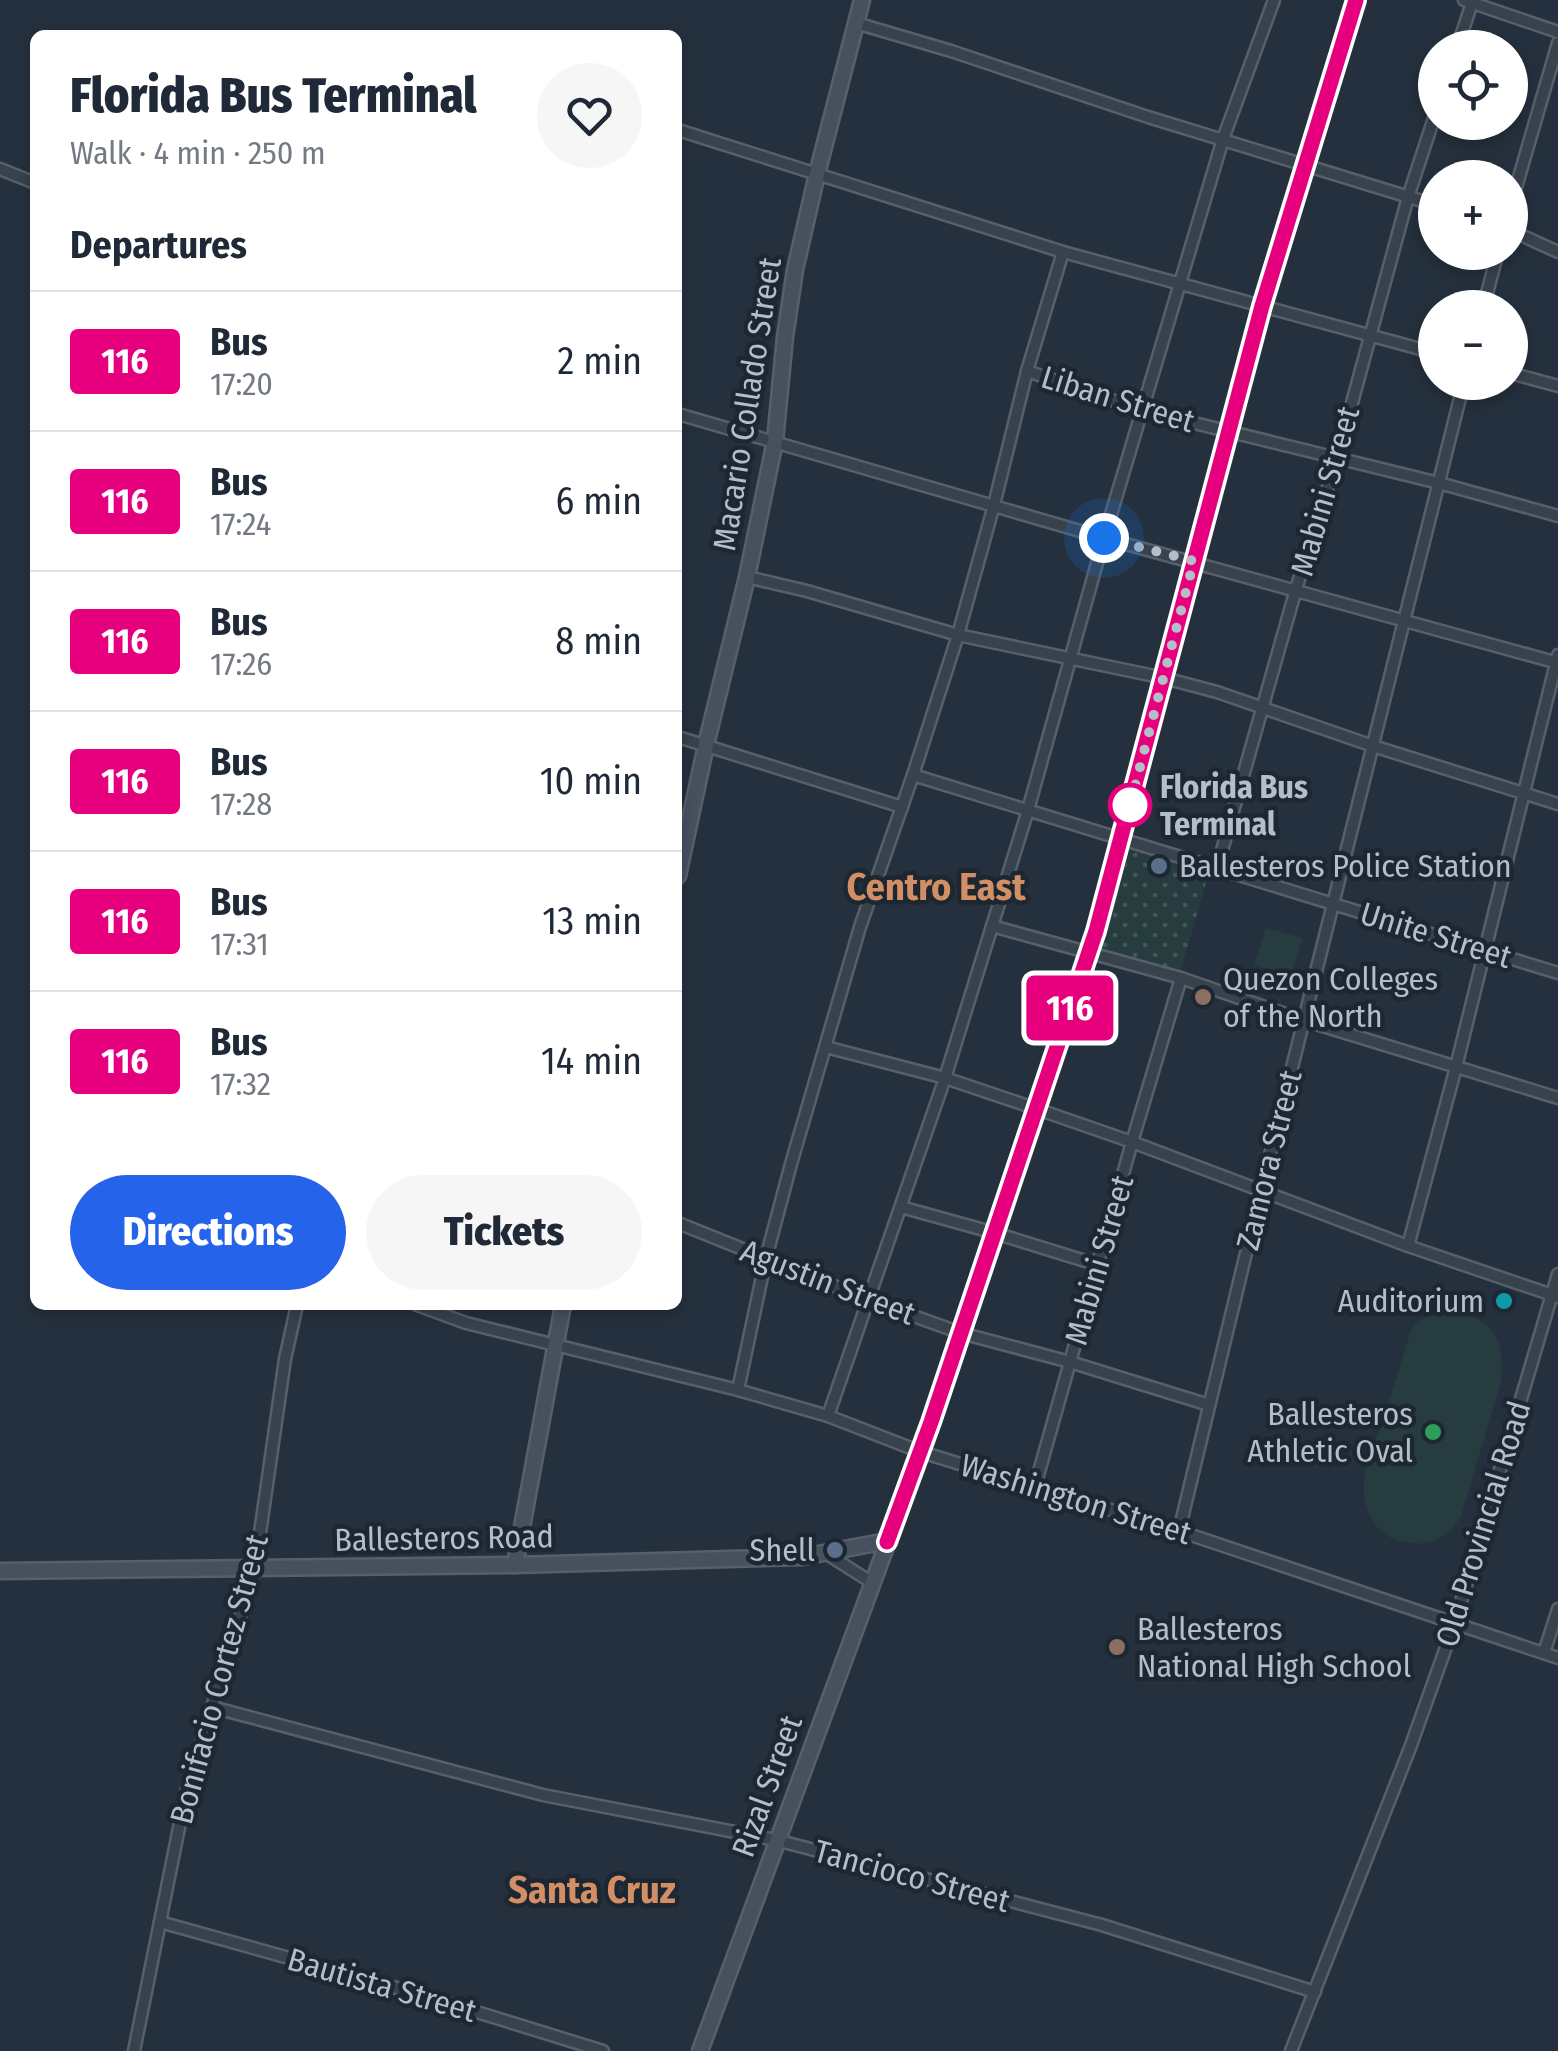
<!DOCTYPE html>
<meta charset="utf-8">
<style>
:root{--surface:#fff;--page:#f6f6f7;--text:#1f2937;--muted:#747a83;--line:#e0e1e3;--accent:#2563eb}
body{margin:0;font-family:"Fira Sans Condensed",sans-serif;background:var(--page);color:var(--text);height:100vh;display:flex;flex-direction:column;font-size:38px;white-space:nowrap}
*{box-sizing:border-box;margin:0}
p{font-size:32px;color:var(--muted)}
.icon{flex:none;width:55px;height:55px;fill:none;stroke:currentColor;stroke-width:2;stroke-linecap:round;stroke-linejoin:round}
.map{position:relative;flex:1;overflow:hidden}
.side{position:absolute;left:30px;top:30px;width:652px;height:1280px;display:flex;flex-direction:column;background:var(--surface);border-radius:15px;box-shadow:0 5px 15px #0003}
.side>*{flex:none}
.badge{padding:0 20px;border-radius:8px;font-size:35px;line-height:65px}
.fabs{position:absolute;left:1418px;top:30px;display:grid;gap:20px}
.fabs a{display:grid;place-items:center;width:110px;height:110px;border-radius:50%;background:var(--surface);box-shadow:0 5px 15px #0003;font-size:50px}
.you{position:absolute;width:50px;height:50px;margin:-25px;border:8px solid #fff;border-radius:50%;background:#1a73e8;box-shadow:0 0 0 15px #1a73e833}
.map>.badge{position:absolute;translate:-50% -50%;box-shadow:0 0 0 5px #fff}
h2{padding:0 40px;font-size:38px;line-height:90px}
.round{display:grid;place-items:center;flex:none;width:105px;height:105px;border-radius:52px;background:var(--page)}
.overview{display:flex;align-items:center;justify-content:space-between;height:170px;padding:0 40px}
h1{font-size:48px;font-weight:800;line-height:75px}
.action{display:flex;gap:20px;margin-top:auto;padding:20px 40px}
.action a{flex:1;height:115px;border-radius:60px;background:var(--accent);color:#fff;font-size:40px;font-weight:800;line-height:115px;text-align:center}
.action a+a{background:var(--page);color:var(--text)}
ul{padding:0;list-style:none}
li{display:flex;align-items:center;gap:30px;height:140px;padding:0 40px;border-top:2px solid var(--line)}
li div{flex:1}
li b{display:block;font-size:38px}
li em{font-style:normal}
li .badge{min-width:110px;font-weight:700;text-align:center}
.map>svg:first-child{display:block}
.grass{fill:#263c3e}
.park{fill:url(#park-dots)}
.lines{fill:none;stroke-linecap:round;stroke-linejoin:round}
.street-casing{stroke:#56606b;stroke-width:15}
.secondary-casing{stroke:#56606b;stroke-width:19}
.street{stroke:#38424d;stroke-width:10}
.secondary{stroke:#465160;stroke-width:14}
.line-casing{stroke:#fff;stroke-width:22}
.line{stroke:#e6007e;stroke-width:15}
.walk{stroke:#b4bdc8;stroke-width:10;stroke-dasharray:0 18}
.stop-dot{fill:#fff;stroke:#e6007e;stroke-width:5}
.service-dot{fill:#5c6f8a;stroke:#1d2732;stroke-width:4}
.education-dot{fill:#8d6e63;stroke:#1d2732;stroke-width:4}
.culture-dot{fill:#0f9aa8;stroke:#1d2732;stroke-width:4}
.leisure-dot{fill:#2e9e5b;stroke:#1d2732;stroke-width:4}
.labels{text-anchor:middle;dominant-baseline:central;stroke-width:9;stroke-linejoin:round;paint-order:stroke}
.street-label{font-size:32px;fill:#b4bdc8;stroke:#1d2732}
.stop-label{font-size:32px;font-weight:bold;fill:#b4bdc8;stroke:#1d2732;text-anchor:start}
.poi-label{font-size:32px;fill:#b4bdc8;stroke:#1d2732;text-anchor:start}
.quarter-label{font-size:38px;font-weight:bold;fill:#d28f65;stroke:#1d2732}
</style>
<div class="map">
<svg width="1558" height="2051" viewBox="0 0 1558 2051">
<defs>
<pattern id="park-dots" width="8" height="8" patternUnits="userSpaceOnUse" patternTransform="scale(2.5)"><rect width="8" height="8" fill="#263c3e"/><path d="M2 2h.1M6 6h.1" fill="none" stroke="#435658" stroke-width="1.8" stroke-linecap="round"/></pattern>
</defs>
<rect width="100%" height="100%" fill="#24303d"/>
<g class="grass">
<polygon points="1266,928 1302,938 1291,977 1254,965"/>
<path d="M1441 1311C1491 1312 1508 1338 1500 1385L1461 1517C1448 1535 1432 1547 1409 1543 1375 1538 1363 1514 1364 1481 1365 1462 1379 1433 1385 1414 1393 1387 1402 1360 1410 1332L1418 1321Z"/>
</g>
<polygon class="park" points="1130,849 1209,872 1180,973 1101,952"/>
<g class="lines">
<g class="street-casing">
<g id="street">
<polyline points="1464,0 1558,32"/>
<polyline points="856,23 951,51 1148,117 1435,205"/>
<polyline points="1457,48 1473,0"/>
<polyline points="678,130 1063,252 1435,353"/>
<polyline points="0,169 35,183"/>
<polyline points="1510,208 1558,43"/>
<polyline points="1510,230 1558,252"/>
<polyline points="1483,308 1498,252"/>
<polyline points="1027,371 1141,410 1439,483 1558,516"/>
<polyline points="1510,373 1558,386"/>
<polyline points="678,414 1104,538 1558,663"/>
<polyline points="747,577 807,591 958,635 1164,678 1217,692 1373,746 1558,804"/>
<polyline points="678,737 902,807"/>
<polyline points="913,775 1558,973"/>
<polyline points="1217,868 1296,589 1337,458 1408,197 1435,115"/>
<polyline points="992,926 1181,978 1303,1020 1558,1098"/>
<polyline points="826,1047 945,1078 1037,1109 1132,1142 1408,1246 1558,1297"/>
<polyline points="901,1207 995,1233 1098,1265"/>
<polyline points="678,1223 869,1300 961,1333 1070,1362 1209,1405"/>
<polyline points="1408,1246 1456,1067 1558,655"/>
<polyline points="417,1305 466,1323 738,1390 828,1416 921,1452 1179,1531 1558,1658"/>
<polyline points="738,1390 766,1258 791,1164 860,927 913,775 958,635 994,505 1027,371 1063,252"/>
<polyline points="828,1416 945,1078 1028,810 1104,538 1223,139 1274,0"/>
<polyline points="1035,1486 1132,1142 1181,978"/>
<polyline points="1179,1531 1261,1191 1464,382"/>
<polyline points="827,1554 871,1582"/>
<polyline points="1544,1653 1558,1609"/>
<polyline points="212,1707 543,1795 776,1840 1102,1925 1315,1992"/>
<polyline points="160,1922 425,1996 603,2051"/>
<polyline points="134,2051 187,1788 255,1568 285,1359 297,1305"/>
<polyline points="1291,2051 1410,1748 1455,1622 1558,1274"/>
</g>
</g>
<g class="secondary-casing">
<g id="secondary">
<polyline points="678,876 706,745 747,577 775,441 785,337 795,270 817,174 862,0"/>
<polyline points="515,1565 563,1305"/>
<polyline points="0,1571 515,1565 802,1557 887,1541"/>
<polyline points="700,2051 921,1452 1096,931 1262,307 1356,0"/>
</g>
</g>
<use href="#street" class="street"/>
<use href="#secondary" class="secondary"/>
</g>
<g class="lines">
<g class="line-casing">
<polyline id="line" points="887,1542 931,1422 1096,931 1262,306 1356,0"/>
</g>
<use href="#line" class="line"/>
<polyline class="walk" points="1104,538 1194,561 1130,805"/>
</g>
<circle class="stop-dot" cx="1130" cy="805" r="20"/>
<g class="service-dot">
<circle cx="1159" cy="866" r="10"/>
<circle cx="835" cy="1550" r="10"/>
</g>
<g class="education-dot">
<circle cx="1203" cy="997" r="10"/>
<circle cx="1117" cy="1647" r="10"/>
</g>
<circle class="culture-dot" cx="1504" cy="1301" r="10"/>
<circle class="leisure-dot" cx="1433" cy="1432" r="10"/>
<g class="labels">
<g class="street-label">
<text transform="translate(1118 399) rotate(17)">Liban Street</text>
<text transform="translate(747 404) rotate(-81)">Macario Collado Street</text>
<text transform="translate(1325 491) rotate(-74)">Mabini Street</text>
<text transform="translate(1436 935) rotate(17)">Unite Street</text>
<text transform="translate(1269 1160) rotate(-76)">Zamora Street</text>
<text transform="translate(1099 1260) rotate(-74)">Mabini Street</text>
<text transform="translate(828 1282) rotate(21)">Agustin Street</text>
<text transform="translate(1076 1499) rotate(17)">Washington Street</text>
<text transform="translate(1483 1524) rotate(-73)">Old Provincial Road</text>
<text transform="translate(444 1538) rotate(-1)">Ballesteros Road</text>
<text transform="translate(219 1679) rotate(-75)">Bonifacio Cortez Street</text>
<text transform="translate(767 1786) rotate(-70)">Rizal Street</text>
<text transform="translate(912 1876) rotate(15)">Tancioco Street</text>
<text transform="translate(382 1985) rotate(16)">Bautista Street</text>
</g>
<g class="stop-label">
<text x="1160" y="787">Florida Bus<tspan x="1160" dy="37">Terminal</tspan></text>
</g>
<g class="poi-label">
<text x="1179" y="866">Ballesteros Police Station</text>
<text x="1223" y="979">Quezon Colleges<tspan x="1223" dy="37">of the North</tspan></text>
<text x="1484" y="1301" text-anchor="end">Auditorium</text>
<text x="1413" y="1414" text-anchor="end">Ballesteros<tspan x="1413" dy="37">Athletic Oval</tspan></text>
<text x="815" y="1550" text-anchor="end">Shell</text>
<text x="1137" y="1629">Ballesteros<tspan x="1137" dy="37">National High School</tspan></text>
</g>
<g class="quarter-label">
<text x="936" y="887">Centro East</text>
<text x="592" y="1890">Santa Cruz</text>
</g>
</g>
</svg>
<div class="fabs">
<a><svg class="icon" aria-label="locate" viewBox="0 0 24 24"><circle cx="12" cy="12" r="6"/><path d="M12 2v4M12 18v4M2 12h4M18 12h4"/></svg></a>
<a>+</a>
<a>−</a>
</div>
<div class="you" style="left:1104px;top:538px"></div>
<b class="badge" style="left:1070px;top:1008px;background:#e6007e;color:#fff">116</b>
<section class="side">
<div class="overview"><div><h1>Florida Bus Terminal</h1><p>Walk · 4 min · 250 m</p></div><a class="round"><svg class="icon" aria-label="heart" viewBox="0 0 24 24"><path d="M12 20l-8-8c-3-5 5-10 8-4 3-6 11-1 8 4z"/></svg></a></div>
<h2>Departures</h2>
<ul>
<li><span class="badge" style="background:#e6007e;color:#fff">116</span><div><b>Bus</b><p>17:20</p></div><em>2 min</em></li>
<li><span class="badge" style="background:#e6007e;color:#fff">116</span><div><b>Bus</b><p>17:24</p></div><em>6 min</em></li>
<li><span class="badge" style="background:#e6007e;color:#fff">116</span><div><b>Bus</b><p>17:26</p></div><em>8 min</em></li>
<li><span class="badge" style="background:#e6007e;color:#fff">116</span><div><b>Bus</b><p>17:28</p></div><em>10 min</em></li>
<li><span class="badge" style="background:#e6007e;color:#fff">116</span><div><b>Bus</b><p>17:31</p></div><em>13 min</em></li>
<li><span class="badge" style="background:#e6007e;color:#fff">116</span><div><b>Bus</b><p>17:32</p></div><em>14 min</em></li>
</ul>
<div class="action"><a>Directions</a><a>Tickets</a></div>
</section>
</div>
